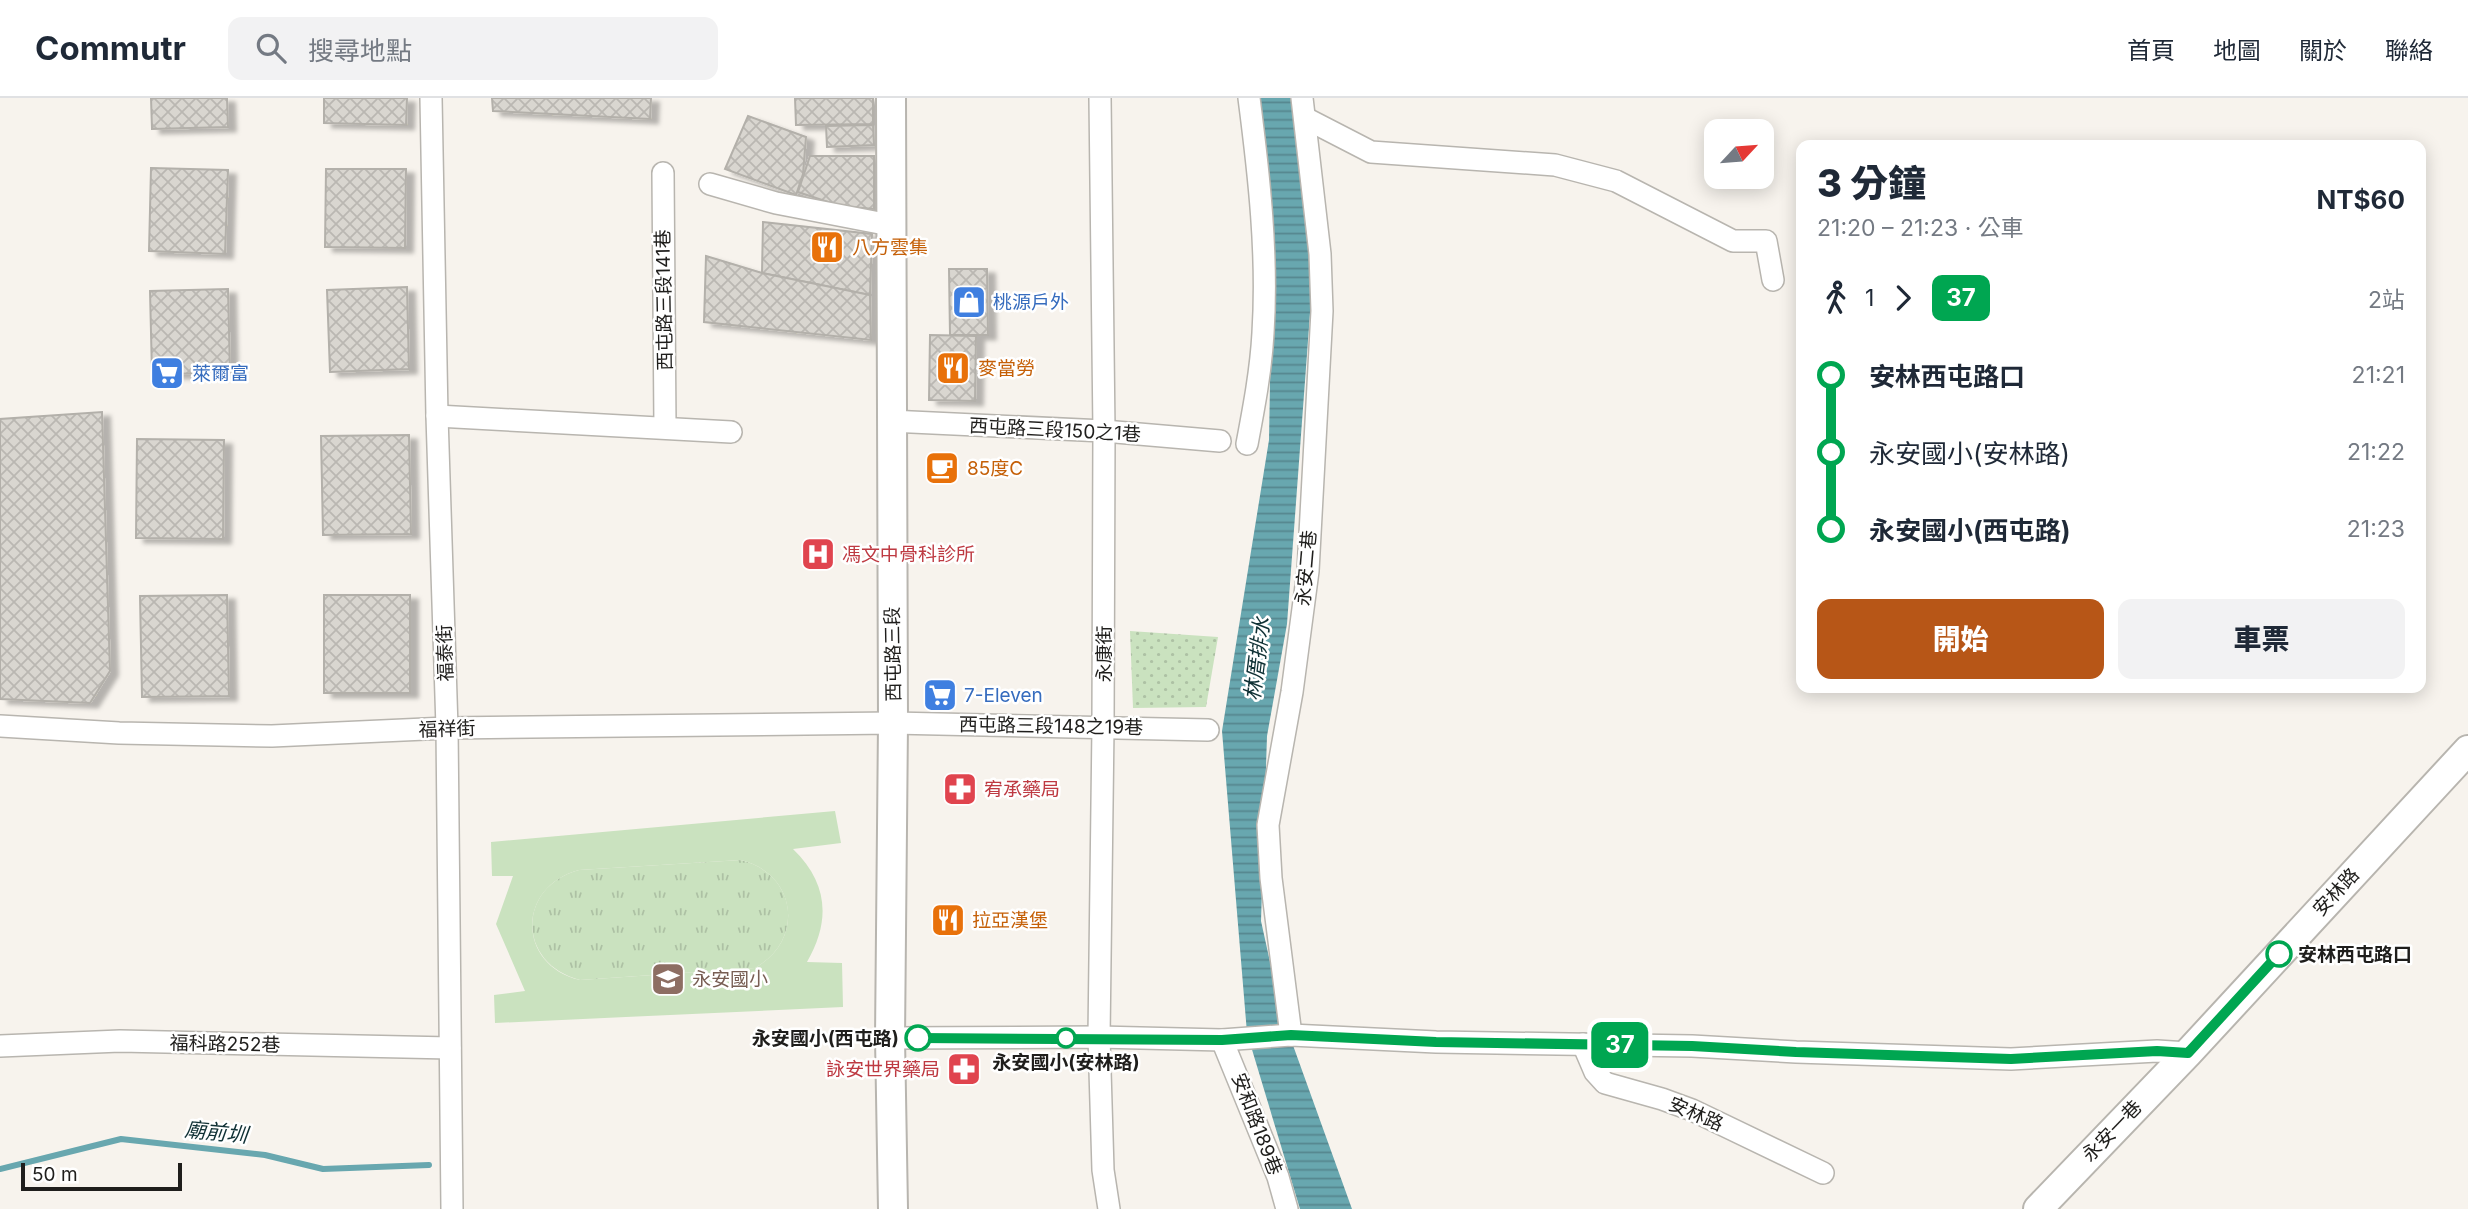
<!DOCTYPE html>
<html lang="zh-TW">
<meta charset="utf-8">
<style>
:root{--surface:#fff;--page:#f2f2f3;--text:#1f2937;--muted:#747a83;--line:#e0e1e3;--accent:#b75617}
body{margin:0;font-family:Inter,"Noto Sans TC",sans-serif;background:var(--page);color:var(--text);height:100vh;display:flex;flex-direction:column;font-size:26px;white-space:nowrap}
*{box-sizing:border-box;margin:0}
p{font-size:23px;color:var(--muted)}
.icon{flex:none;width:38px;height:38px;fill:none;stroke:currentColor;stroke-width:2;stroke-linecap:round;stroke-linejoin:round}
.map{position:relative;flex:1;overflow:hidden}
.panel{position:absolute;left:1796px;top:42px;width:630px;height:553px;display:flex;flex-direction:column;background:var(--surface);border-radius:14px;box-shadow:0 4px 18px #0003}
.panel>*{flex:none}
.badge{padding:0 14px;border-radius:10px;font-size:24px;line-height:46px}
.needle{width:46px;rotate:64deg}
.controls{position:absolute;left:1704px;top:21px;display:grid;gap:14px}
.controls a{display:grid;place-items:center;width:70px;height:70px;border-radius:14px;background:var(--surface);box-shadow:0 4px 18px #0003;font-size:35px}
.scale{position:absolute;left:21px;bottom:18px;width:161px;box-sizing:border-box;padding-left:7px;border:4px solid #1f1e1c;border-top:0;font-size:19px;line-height:24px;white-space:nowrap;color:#1f1e1c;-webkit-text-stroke:5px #fff;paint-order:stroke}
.map>.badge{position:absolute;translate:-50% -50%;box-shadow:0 0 0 4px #fff}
.legs{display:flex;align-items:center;gap:10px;height:77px;padding:0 21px;font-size:23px}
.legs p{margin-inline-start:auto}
.overview{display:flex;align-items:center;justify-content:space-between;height:119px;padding:0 21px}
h1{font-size:38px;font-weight:800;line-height:52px}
.cta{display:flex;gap:14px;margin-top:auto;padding:14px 21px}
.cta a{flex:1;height:80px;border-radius:14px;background:var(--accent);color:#fff;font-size:28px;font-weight:800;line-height:80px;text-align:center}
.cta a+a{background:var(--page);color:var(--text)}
ul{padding:0 21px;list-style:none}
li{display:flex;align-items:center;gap:24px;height:77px;font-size:26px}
li i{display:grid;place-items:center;width:10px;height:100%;margin:0 9px;background:currentColor}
li i::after{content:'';width:18px;height:18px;margin:-9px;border:5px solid;border-radius:50%;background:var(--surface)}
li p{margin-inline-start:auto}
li:first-child i{background:linear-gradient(#0000 50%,currentColor 0)}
li:last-child i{background:linear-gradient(currentColor 50%,#0000 0)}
header{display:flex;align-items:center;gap:42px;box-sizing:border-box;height:98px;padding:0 35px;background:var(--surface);border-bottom:2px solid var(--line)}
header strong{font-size:33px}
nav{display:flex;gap:38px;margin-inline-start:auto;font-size:24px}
.search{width:490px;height:63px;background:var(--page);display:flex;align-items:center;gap:18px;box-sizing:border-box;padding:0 24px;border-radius:14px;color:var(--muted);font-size:26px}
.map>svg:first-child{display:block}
.grass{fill:url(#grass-tufts)}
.park{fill:url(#park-dots)}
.pitch{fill:#cae2bf;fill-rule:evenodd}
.water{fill:url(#water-rules)}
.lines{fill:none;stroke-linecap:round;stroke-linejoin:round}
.stream{stroke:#68a7af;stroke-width:6}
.building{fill:url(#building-cross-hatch);stroke:#b3b0aa;stroke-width:2;filter:url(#shadow)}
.street-casing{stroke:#b8b5af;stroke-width:24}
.secondary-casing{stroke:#b8b5af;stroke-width:32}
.street{stroke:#fff;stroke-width:21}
.secondary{stroke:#fff;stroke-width:28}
.line-1-casing{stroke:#fff;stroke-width:16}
.line-1{stroke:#00a651;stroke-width:10}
.stop-1-dot{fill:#fff;stroke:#00a651;stroke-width:3.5}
.labels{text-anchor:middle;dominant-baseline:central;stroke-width:5;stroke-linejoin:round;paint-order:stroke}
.food-label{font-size:19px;fill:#c56008;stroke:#fff;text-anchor:start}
.street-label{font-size:19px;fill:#1f1e1c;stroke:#fff}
.shop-label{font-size:19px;fill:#366cbe;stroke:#fff;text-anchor:start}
.health-label{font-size:19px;fill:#be3a42;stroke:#fff;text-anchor:start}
.stop-label{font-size:19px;font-weight:bold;fill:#1f1e1c;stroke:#fff;text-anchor:start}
.education-label{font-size:19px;fill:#785e54;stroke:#fff;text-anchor:start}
.water-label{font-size:21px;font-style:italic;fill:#103135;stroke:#fff}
</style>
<header>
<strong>Commutr</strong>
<div class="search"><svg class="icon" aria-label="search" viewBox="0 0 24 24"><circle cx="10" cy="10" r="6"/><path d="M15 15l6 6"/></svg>搜尋地點</div>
<nav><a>首頁</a><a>地圖</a><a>關於</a><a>聯絡</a></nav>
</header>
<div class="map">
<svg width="2468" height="1111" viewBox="0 0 2468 1111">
<defs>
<pattern id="grass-tufts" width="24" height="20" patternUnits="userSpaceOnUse" patternTransform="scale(1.75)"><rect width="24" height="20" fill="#cae2bf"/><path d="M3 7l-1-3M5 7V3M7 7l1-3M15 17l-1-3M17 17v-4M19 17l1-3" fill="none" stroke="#adc1a4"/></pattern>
<pattern id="park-dots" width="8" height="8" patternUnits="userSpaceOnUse" patternTransform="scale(1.75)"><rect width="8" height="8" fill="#cae2bf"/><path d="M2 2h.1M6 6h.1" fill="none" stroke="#adc1a4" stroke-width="1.8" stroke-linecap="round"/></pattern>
<pattern id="water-rules" width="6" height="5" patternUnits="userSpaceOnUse" patternTransform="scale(1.75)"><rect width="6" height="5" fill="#68a7af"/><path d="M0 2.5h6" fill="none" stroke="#55878e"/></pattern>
<pattern id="building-cross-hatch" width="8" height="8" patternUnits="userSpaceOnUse" patternTransform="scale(1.75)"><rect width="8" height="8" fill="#d9d6d0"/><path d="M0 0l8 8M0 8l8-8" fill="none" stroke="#bab7b2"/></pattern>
<filter id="shadow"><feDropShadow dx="8" dy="4.5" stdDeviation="2" flood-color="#0004"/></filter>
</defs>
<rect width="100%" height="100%" fill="#f7f3ed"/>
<path class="grass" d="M741 762C797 776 805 842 755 870L580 882C517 866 516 789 579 772Z"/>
<polygon class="park" points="1130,533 1218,539 1206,609 1133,610"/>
<path class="pitch" d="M835 713 841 745 793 751C828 785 831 822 807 864L842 865 843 909 495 925 494 897 525 893 496 826 513 778H492L491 744ZM741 762C797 776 805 842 755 870L580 882C517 867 516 789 579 772Z"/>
<polygon class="water" points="1256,0 1293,0 1313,175 1287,526 1267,638 1261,823 1281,914 1352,1111 1300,1111 1247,935 1222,633 1269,342 1273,116"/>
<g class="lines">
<polyline class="stream" points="0,1071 121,1041 265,1057 323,1071 429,1067"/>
</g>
<g class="building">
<polygon points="151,0 227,0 228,29 152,31"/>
<polygon points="324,0 407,0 406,27 324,25"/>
<polygon points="492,0 651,0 650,21 493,13"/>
<polygon points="795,0 873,0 873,26 796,27"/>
<polygon points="748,18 806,39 803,76 796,97 725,71"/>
<polygon points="873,27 874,47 827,49 826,28"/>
<polygon points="810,58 874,58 874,111 840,108 798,94"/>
<polygon points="151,70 228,72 225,156 149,153"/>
<polygon points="326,71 406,71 405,150 325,149"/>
<polygon points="763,124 872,136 870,197 762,175"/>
<polygon points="706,158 762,175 870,197 871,242 704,224"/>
<polygon points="949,171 987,171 988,237 950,237"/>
<polygon points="407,189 409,271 330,274 327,192"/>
<polygon points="228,191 230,275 152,276 150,193"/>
<polygon points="930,237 976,238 975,303 929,302"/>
<polygon points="102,314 110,573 90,605 0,601 0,321"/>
<polygon points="409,337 411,436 323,437 321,338"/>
<polygon points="137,341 224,342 223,441 136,440"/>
<polygon points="227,497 229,598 142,599 140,498"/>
<rect x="324" y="497" width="86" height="98"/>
</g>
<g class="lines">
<g class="street-casing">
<g id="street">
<polyline points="431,0 437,318 447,630 452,1111"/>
<polyline points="1100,0 1104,333 1103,629 1099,939 1103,1072 1109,1111"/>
<polyline points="1305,20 1371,54 1555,67 1616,83 1733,143 1766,143 1773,182"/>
<polyline points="663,75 665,329"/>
<polyline points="710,86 776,105 890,127"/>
<polyline points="437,318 731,334"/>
<polyline points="890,323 1104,333 1220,343"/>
<path d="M1247 346C1254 309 1261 272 1263 235 1268 157 1259 77 1249 0"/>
<polyline points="0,628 119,635 272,638 447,630 893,625 1208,632"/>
<polyline points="1291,937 1271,780 1268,727 1292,594 1308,473 1322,213 1320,156 1302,0"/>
<polyline points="890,940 1099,939 1222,942 1291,937 1436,944 1692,948 1796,954 2011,961 2157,953 2188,955"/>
<polyline points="1222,942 1278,1079 1287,1111"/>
<polyline points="1583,946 1595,974 1605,985 1662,1001 1692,1012 1823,1075"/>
<polyline points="0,948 120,943 450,950"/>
</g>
</g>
<g class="secondary-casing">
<g id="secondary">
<polyline points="891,0 893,625 890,940 893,1111"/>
<polyline points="2038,1111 2188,955 2468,652"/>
</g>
</g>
<use href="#street" class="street"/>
<use href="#secondary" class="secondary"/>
</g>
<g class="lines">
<g class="line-1-casing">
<polyline id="line-1" points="918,940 1222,942 1291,937 1436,944 1692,948 1796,954 2011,961 2157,953 2188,955 2279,856"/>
</g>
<use href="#line-1" class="line-1"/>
</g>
<defs>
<g id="restaurant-square" transform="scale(1.75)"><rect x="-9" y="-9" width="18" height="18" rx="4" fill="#e8710a" stroke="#fff"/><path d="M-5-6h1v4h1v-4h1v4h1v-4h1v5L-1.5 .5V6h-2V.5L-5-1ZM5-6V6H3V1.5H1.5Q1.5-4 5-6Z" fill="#fff"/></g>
<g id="shop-square" transform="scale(1.75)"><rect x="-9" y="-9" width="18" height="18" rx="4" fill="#3f7fe0" stroke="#fff"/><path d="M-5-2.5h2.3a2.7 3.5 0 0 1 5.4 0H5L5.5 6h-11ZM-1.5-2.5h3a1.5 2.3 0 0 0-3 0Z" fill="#fff"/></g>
<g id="supermarket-square" transform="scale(1.75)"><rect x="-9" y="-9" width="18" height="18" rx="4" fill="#3f7fe0" stroke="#fff"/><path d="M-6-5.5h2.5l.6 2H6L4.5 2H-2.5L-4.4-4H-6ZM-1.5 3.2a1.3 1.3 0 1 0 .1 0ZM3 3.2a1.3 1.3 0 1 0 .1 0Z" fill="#fff"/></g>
<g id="cafe-square" transform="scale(1.75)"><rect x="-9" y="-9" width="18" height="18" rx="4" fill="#e8710a" stroke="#fff"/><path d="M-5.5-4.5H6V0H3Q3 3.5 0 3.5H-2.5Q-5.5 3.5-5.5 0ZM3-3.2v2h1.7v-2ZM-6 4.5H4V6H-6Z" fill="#fff"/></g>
<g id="hospital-square" transform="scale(1.75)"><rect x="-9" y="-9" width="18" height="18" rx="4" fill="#e0444e" stroke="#fff"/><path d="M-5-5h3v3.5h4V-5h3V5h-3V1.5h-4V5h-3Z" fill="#fff"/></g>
<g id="pharmacy-square" transform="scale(1.75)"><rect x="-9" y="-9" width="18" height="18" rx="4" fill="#e0444e" stroke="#fff"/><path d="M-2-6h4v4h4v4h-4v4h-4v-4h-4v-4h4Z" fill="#fff"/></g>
<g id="school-square" transform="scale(1.75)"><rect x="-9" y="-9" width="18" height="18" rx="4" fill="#8d6e63" stroke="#fff"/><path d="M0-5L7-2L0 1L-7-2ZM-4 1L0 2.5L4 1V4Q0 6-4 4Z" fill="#fff"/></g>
</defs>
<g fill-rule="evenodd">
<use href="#restaurant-square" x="827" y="149"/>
<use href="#shop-square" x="969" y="204"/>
<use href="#restaurant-square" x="953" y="270"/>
<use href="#supermarket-square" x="167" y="275"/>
<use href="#cafe-square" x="942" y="370"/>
<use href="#hospital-square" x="818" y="456"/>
<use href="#supermarket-square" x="940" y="597"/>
<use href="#pharmacy-square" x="960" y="691"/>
<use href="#restaurant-square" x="948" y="822"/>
<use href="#school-square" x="668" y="881"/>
<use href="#pharmacy-square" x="964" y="971"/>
</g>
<g class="stop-1-dot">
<circle cx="2279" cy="856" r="12"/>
<circle cx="918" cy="940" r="12"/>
<circle cx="1066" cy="940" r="9"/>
</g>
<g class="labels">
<g class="food-label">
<text x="852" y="149">八方雲集</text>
<text x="978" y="270">麥當勞</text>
<text x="967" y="370">85度C</text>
<text x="972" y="822">拉亞漢堡</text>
</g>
<g class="street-label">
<text transform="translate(664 202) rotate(-91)">西屯路三段141巷</text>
<text transform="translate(1055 332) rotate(3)">西屯路三段150之1巷</text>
<text transform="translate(1306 470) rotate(-85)">永安二巷</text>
<text transform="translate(445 555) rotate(-92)">福泰街</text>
<text transform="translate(893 556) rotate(-91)">西屯路三段</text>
<text transform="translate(1104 556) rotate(-90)">永康街</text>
<text transform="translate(1051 628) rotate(1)">西屯路三段148之19巷</text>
<text transform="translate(447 631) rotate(-2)">福祥街</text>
<text transform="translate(2336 794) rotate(-47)">安林路</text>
<text transform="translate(225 946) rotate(1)">福科路252巷</text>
<text transform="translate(1696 1016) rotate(23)">安林路</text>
<text transform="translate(1257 1026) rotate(69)">安和路189巷</text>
<text transform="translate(2112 1033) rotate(-46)">永安一巷</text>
</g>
<g class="shop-label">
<text x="993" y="204">桃源戶外</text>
<text x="192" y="275">萊爾富</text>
<text x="964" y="597">7-Eleven</text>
</g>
<g class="health-label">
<text x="842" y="456">馮文中骨科診所</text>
<text x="984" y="691">宥承藥局</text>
<text x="940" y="971" text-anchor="end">詠安世界藥局</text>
</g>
<g class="stop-label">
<text x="2298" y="856">安林西屯路口</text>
<text x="899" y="940" text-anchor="end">永安國小(西屯路)</text>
<text x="1066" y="964" text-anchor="middle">永安國小(安林路)</text>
</g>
<g class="education-label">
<text x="692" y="881">永安國小</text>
</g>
<g class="water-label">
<text transform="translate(1257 561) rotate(-83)">林厝排水</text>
<text transform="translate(216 1034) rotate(6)">廟前圳</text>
</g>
</g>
</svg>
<div class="controls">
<a><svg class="needle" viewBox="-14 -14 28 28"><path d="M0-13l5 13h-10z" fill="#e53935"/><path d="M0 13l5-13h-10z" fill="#747a83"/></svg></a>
</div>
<div class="scale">50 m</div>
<b class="badge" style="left:1620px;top:947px;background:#00a651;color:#fff">37</b>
<section class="panel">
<div class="overview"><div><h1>3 分鐘</h1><p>21:20 – 21:23 · 公車</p></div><b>NT$60</b></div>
<div class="legs"><svg class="icon" aria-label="walk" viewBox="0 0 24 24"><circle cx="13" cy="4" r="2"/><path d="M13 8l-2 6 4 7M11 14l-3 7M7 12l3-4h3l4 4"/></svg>1<svg class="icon" aria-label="forward" viewBox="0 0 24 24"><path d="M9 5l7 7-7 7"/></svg><b class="badge" style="background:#00a651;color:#fff">37</b><p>2站</p></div>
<ul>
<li><i style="color:#00a651"></i><b>安林西屯路口</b><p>21:21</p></li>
<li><i style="color:#00a651"></i><span>永安國小(安林路)</span><p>21:22</p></li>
<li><i style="color:#00a651"></i><b>永安國小(西屯路)</b><p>21:23</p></li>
</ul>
<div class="cta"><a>開始</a><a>車票</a></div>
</section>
</div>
